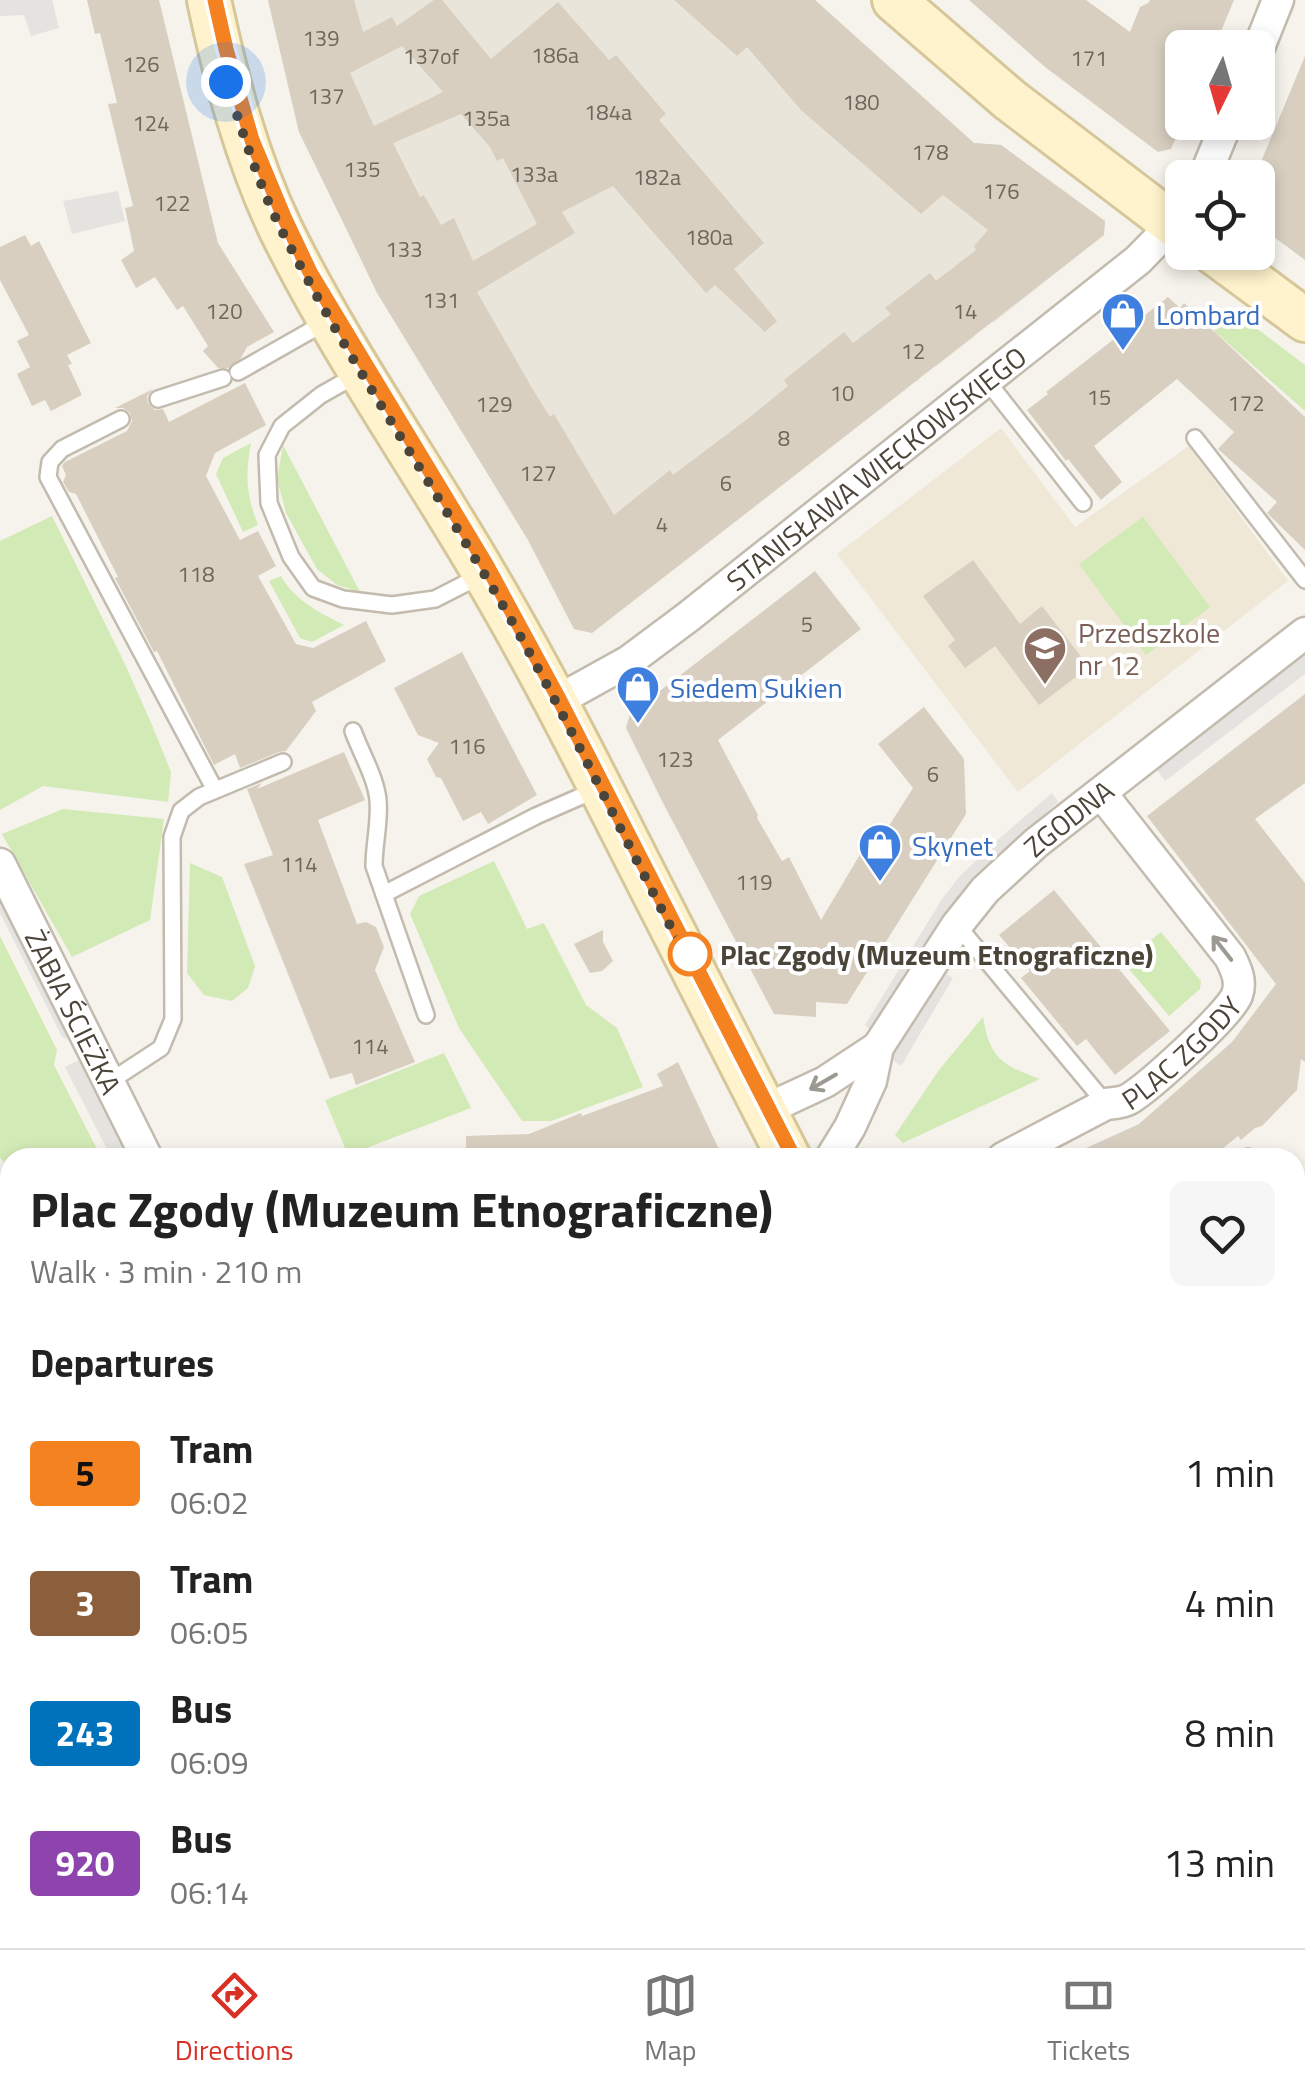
<!DOCTYPE html>
<meta charset="utf-8">
<style>
:root{--surface:#fff;--page:#f6f6f6;--text:#222;--muted:#767676;--line:#e0e0e0;--accent:#d93025}
body{margin:0;font-family:"Titillium Web",sans-serif;background:var(--page);color:var(--text);height:100vh;display:flex;flex-direction:column;font-size:38px;white-space:nowrap}
*{box-sizing:border-box;margin:0}
p{font-size:32px;color:var(--muted)}
.icon{flex:none;width:55px;height:55px;fill:none;stroke:currentColor;stroke-width:2;stroke-linecap:round;stroke-linejoin:round}
.map{position:relative;flex:1;overflow:hidden}
.drawer{position:absolute;left:0px;top:1148px;width:1305px;height:802px;display:flex;flex-direction:column;background:var(--surface);border-radius:30px 30px 0 0;box-shadow:0 5px 15px #0003}
.drawer>*{flex:none}
.badge{padding:0 20px;border-radius:8px;font-size:35px;line-height:65px}
.needle{width:65px;rotate:185deg}
.controls{position:absolute;left:1165px;top:30px;display:grid;gap:20px}
.controls a{display:grid;place-items:center;width:110px;height:110px;border-radius:15px;background:var(--surface);box-shadow:0 5px 15px #0003;font-size:50px}
.you{position:absolute;width:50px;height:50px;margin:-25px;border:8px solid #fff;border-radius:50%;background:#1a73e8;box-shadow:0 0 0 15px #1a73e833}
.map>.badge{position:absolute;translate:-50% -50%;box-shadow:0 0 0 5px #fff}
h2{padding:0 30px;font-size:38px;line-height:90px}
.round{display:grid;place-items:center;flex:none;width:105px;height:105px;border-radius:15px;background:var(--page)}
.head{display:flex;align-items:center;justify-content:space-between;height:170px;padding:0 30px}
h1{font-size:48px;font-weight:700;line-height:75px}
ul{padding:0;list-style:none}
li{display:flex;align-items:center;gap:30px;height:130px;padding:0 30px}
li div{flex:1}
li b{display:block;font-size:38px}
li em{font-style:normal}
li .badge{min-width:110px;font-weight:700;text-align:center}
.tabs{display:flex;justify-content:space-around;align-items:center;height:140px;border-top:2px solid var(--line);background:var(--surface);font-size:28px;color:var(--muted)}
.tabs a{display:grid;justify-items:center;gap:5px}
.tabs .on{color:var(--accent)}
.map>svg:first-child{display:block}
.residential{fill:#eae5da}
.education{fill:#efe8d6}
.green{fill:#d2eab5}
.parking{fill:#e5e3e0}
.water{fill:#a9d4f2}
.building{fill:#d8cfc1;fill-rule:evenodd}
.lines{fill:none;stroke-linecap:round;stroke-linejoin:round}
.lane-casing{stroke:#c2bbae;stroke-width:20}
.street-casing{stroke:#c2bbae;stroke-width:35}
.secondary-casing{stroke:#d6c79b;stroke-width:48}
.lane{stroke:#fff;stroke-width:15}
.street{stroke:#fff;stroke-width:30}
.secondary{stroke:#fff3cd;stroke-width:42}
.tram{stroke:#9a9a9a;stroke-width:2.5}
.oneway{stroke:#9c9892}
.line-casing{stroke:#fff;stroke-width:22}
.line{stroke:#f58220;stroke-width:15}
.walk{stroke:#4b4439;stroke-width:10;stroke-dasharray:0 18}
.stop-dot{fill:#fff;stroke:#f58220;stroke-width:5}
.labels{text-anchor:middle;dominant-baseline:central;stroke-width:8;stroke-linejoin:round;paint-order:stroke}
.number-label{font-size:22px;fill:#6e675b}
.shop-label{font-size:28px;fill:#366cbe;stroke:#fff;text-anchor:start}
.street-label{font-size:28px;fill:#4b4439;stroke:#fff}
.education-label{font-size:28px;fill:#785e54;stroke:#fff;text-anchor:start}
.stop-label{font-size:28px;font-weight:bold;fill:#4b4439;stroke:#fff;text-anchor:start}
</style>
<div class="map">
<svg width="1305" height="1948" viewBox="0 0 1305 1948">
<rect width="100%" height="100%" fill="#f6f3ec"/>
<polygon class="residential" points="268,0 815,0 974,143 1001,145 1105,221 1104,235 993,323 990,321 983,326 985,328 977,320 969,326 975,336 935,367 928,358 920,364 927,373 923,372 917,378 919,380 917,382 913,378 907,383 909,387 592,633 574,629 528,540 379,295 348,233 299,132"/>
<polygon class="education" points="1001,428 1075,527 1189,446 1288,581 1018,792 837,554"/>
<g class="green">
<polygon points="1231,309 1305,365 1305,411 1214,331"/>
<path d="M251 443C245 476 246 493 258 525L243 532 216 474 223 458Z"/>
<polygon points="283,445 360,592 337,585 317,569 286,513 277,479"/>
<polygon points="52,516 124,662 152,725 171,772 168,802 43,786 0,810 0,541"/>
<polygon points="1143,517 1210,607 1146,655 1079,564"/>
<path d="M281 576C294 600 320 613 344 625L312 642 300 638 269 581Z"/>
<polygon points="63,809 164,819 150,920 72,957 2,834"/>
<polygon points="494,861 527,929 544,923 586,1005 617,1028 643,1087 551,1121 522,1121 459,1028 410,914 419,896"/>
<polygon points="190,863 222,877 255,966 248,988 232,1001 204,995 187,973"/>
<polygon points="1161,932 1201,981 1200,989 1169,1016 1123,962"/>
<polygon points="0,936 57,1050 54,1065 101,1157 10,1158 10,1168 0,1158"/>
<path d="M983 1017C990 1059 1002 1065 1040 1079L903 1143 895 1135 939 1070Z"/>
<polygon points="444,1053 471,1108 348,1155 325,1100"/>
<polygon points="0,1683 10,1698 10,1940 99,1940 99,1948 0,1948"/>
</g>
<g class="parking">
<polygon points="0,0 52,0 59,28 31,36 24,15 0,16"/>
<polygon points="118,191 125,221 72,234 63,201"/>
<polygon points="1305,645 1305,674 1165,781 1153,764"/>
<polygon points="1052,793 1058,802 973,879 947,910 873,1032 865,1025 942,899 959,877 994,843"/>
<polygon points="0,888 77,1042 62,1037 0,913"/>
<polygon points="943,972 953,978 901,1066 891,1059"/>
<polygon points="83,1058 134,1157 111,1157 65,1067"/>
</g>
<g class="water">
<polygon points="0,1254 10,1274 10,1698 0,1683"/>
<rect x="99" y="1940" width="171" height="8"/>
</g>
<g class="building">
<polygon points="87,0 159,0 218,243 274,332 247,347 241,358 228,368 218,368 203,351 208,346 183,306 177,310 155,277 136,288 121,260 134,251 125,208 133,206 108,104 117,103 100,33 95,34"/>
<path d="M268 0H354L363 32 392 17 397 26 434 0H442L491 59 558 2 609 60 616 55 666 114 659 120 764 243 734 269 777 321 765 332 715 285 706 293 613 186 562 212 575 233 477 292 532 388 550 417 554 414 614 515 670 470 673 475 750 417 788 386 784 380 844 332 853 343 891 314 885 308 930 273 936 281 976 250 974 246 988 230 943 195 921 214 801 110 747 47 737 56 674 0H815L974 143 1001 145 1105 221 1104 235 592 633 574 629 528 540 377 293 343 222 299 132ZM402 46 443 92 374 126 350 73ZM461 114 490 147 497 161 503 158 537 224 473 261 454 218 441 225 424 195 420 197 393 143Z"/>
<polygon points="969,0 1086,0 1130,32 1140,7 1148,3 1150,0 1234,0 1214,48 1182,48 1183,122 1171,149 1158,152 1045,67"/>
<polygon points="1305,56 1305,260 1258,225 1258,169"/>
<polygon points="25,235 31,246 39,241 91,343 67,355 72,364 68,365 82,395 51,411 45,400 32,406 17,374 30,367 17,341 29,335 0,280 0,247"/>
<polygon points="1168,297 1180,308 1184,303 1305,417 1305,550 1267,513 1277,502 1218,449 1234,432 1177,379 1094,446 1122,482 1101,500 1068,459 1066,461 1027,410 1048,394 1046,392"/>
<polygon points="245,383 266,425 215,453 206,476 240,540 258,531 276,566 258,576 296,644 313,648 366,621 386,661 312,702 316,711 286,751 279,752 240,768 235,754 214,765 157,651 154,652 115,578 118,577 76,494 69,492 63,482 66,475 62,466 65,462 127,431 132,421 130,413 123,408 115,408 153,389 147,396 148,403 155,410 163,409 169,422"/>
<polygon points="973,560 1020,624 1042,606 1089,667 1039,705 995,646 965,668 948,646 955,640 923,596"/>
<polygon points="815,571 861,629 718,740 758,815 757,818 782,861 789,857 821,920 868,841 876,846 913,788 878,744 924,707 964,759 966,814 847,1004 816,1002 816,1017 774,1014 662,801 626,728 630,714"/>
<polygon points="462,652 537,795 488,824 481,812 463,821 441,778 436,777 427,759 439,743 418,735 394,688"/>
<polygon points="1305,694 1305,783 1255,819 1305,883 1305,1062 1301,1059 1297,1090 1262,1126 1255,1128 1241,1140 1238,1136 1211,1158 1064,1158 1139,1124 1232,1042 1276,984 1147,816"/>
<polygon points="344,752 365,800 318,820 357,924 366,922 376,927 384,947 375,970 415,1062 356,1085 352,1073 330,1079 244,864 273,855 247,789 262,783 257,789"/>
<polygon points="1054,890 1170,1031 1115,1075 1086,1039 1077,1046 1021,978 1030,971 999,935"/>
<polygon points="603,930 603,942 613,961 602,971 590,973 574,944"/>
<polygon points="678,1062 723,1158 466,1158 466,1136 529,1134 581,1113 582,1116 663,1086 657,1074"/>
</g>
<g class="lines">
<g class="lane-casing">
<g id="lane">
<polyline points="238,372 326,322"/>
<polyline points="358,374 321,395 282,426 267,455 269,503 291,557 313,588 343,599 392,605 435,599 482,575"/>
<polyline points="987,381 1083,503"/>
<polyline points="158,399 223,378"/>
<polyline points="121,419 62,449 50,462 48,477 215,790"/>
<polyline points="1195,438 1305,580"/>
<path d="M353 731C361 753 376 778 378 800 380 822 374 844 374 866L426 1015"/>
<polyline points="384,894 536,816 600,788"/>
<polyline points="957,925 1106,1104"/>
<polyline points="109,1082 161,1048 173,1019 172,837 181,811 199,797 283,762"/>
<polyline points="1247,1158 1248,1157"/>
<polyline points="1295,1540 1305,1532"/>
<polyline points="1128,1940 1131,1948"/>
<polyline points="819,1948 832,1940"/>
</g>
</g>
<g class="street-casing">
<g id="street">
<polyline points="1258,50 1278,0"/>
<polyline points="1204,178 1227,122"/>
<path id="s1" d="M555 702 629 661 688 617 1138 260 1182 215"/>
<path id="s2" d="M0 864 147 1158"/>
<polyline points="765,1110 825,1082 878,1047"/>
<path id="s3" d="M831 1158 850 1127 871 1081 878 1047 957 925 985 890 1036 843 1305 633"/>
<path id="s4" d="M1003 1158 1106 1104C1114 1103 1122 1103 1129 1099 1149 1087 1229 1015 1237 995 1242 981 1236 969 1230 957L1101 793"/>
<polyline points="1295,1881 1305,1872"/>
<polyline points="633,1940 639,1948"/>
<polyline points="552,1948 555,1940"/>
</g>
</g>
<g class="secondary-casing">
<g id="secondary">
<path d="M209 0C226 79 246 157 281 230 340 350 418 460 485 575 541 670 591 769 641 868 690 965 740 1061 789 1158"/>
<polyline points="894,0 1010,100 1182,231"/>
<polyline points="1213,252 1305,320"/>
<polyline points="1193,1940 1198,1948"/>
</g>
</g>
<use href="#lane" class="lane"/>
<use href="#street" class="street"/>
<use href="#secondary" class="secondary"/>
<g class="tram">
<path d="M215 0C236 98 263 181 309 270 362 373 433 466 488 568 595 761 694 960 794 1158"/>
<polyline points="1186,1940 1190,1948"/>
</g>
</g>
<defs><path id="oneway-shaft" d="M-6 0H5M1.5-3L5.5 0L1.5 3" fill="none" stroke-width="1.6" stroke-linecap="round" stroke-linejoin="round" transform="scale(2.5)"/></defs>
<g class="oneway">
<use href="#oneway-shaft" transform="translate(1222 948) rotate(-128)"/>
<use href="#oneway-shaft" transform="translate(823 1082) rotate(150)"/>
</g>
<g class="lines">
<g class="line-casing">
<polyline id="line" points="215,0 226,49 252,140 284,217 310,272 486,564 558,697 794,1158"/>
</g>
<use href="#line" class="line"/>
<path class="walk" d="M226 82C243 132 258 184 282 231 342 349 416 459 483 572 558 696 618 828 686 956L690 954"/>
</g>
<defs>
<g id="shop-pin" transform="scale(2.25)"><path d="M0 17L-7.5 6A9.5 9.5 0 1 1 7.5 6Z" fill="#3f7fe0" stroke="#fff"/><path d="M-5-2.5h2.3a2.7 3.5 0 0 1 5.4 0H5L5.5 6h-11ZM-1.5-2.5h3a1.5 2.3 0 0 0-3 0Z" fill="#fff"/></g>
<g id="school-pin" transform="scale(2.25)"><path d="M0 17L-7.5 6A9.5 9.5 0 1 1 7.5 6Z" fill="#8d6e63" stroke="#fff"/><path d="M0-5L7-2L0 1L-7-2ZM-4 1L0 2.5L4 1V4Q0 6-4 4Z" fill="#fff"/></g>
</defs>
<g fill-rule="evenodd">
<use href="#shop-pin" x="1123" y="314"/>
<use href="#school-pin" x="1045" y="648"/>
<use href="#shop-pin" x="638" y="687"/>
<use href="#shop-pin" x="880" y="845"/>
</g>
<circle class="stop-dot" cx="690" cy="954" r="20"/>
<g class="labels">
<g class="number-label">
<text x="321" y="38">139</text>
<text x="555" y="55">186a</text>
<text x="431" y="56">137of</text>
<text x="1089" y="58">171</text>
<text x="141" y="64">126</text>
<text x="326" y="96">137</text>
<text x="861" y="102">180</text>
<text x="608" y="112">184a</text>
<text x="486" y="118">135a</text>
<text x="151" y="123">124</text>
<text x="930" y="152">178</text>
<text x="362" y="169">135</text>
<text x="534" y="174">133a</text>
<text x="657" y="177">182a</text>
<text x="1001" y="191">176</text>
<text x="172" y="203">122</text>
<text x="709" y="237">180a</text>
<text x="404" y="249">133</text>
<text x="441" y="300">131</text>
<text x="224" y="311">120</text>
<text x="965" y="311">14</text>
<text x="913" y="351">12</text>
<text x="842" y="393">10</text>
<text x="1099" y="397">15</text>
<text x="1246" y="403">172</text>
<text x="494" y="404">129</text>
<text x="784" y="438">8</text>
<text x="538" y="473">127</text>
<text x="726" y="483">6</text>
<text x="662" y="524">4</text>
<text x="196" y="574">118</text>
<text x="807" y="624">5</text>
<text x="467" y="746">116</text>
<text x="675" y="759">123</text>
<text x="933" y="774">6</text>
<text x="299" y="864">114</text>
<text x="754" y="882">119</text>
<text x="370" y="1046">114</text>
</g>
<g class="shop-label">
<text x="1156" y="314">Lombard</text>
<text x="670" y="687">Siedem Sukien</text>
<text x="912" y="845">Skynet</text>
</g>
<g class="street-label">
<text stroke="none"><textPath href="#s1" startOffset="398">STANISŁAWA WIĘCKOWSKIEGO</textPath></text>
<text stroke="none"><textPath href="#s3" startOffset="422">ZGODNA</textPath></text>
<text stroke="none"><textPath href="#s2" startOffset="165">ŻABIA ŚCIEŻKA</textPath></text>
<text stroke="none"><textPath href="#s4" startOffset="210">PLAC ZGODY</textPath></text>
</g>
<g class="education-label">
<text x="1078" y="632">Przedszkole<tspan x="1078" dy="32">nr 12</tspan></text>
</g>
<g class="stop-label">
<text x="720" y="954">Plac Zgody (Muzeum Etnograficzne)</text>
</g>
</g>
</svg>
<div class="controls">
<a><svg class="needle" viewBox="-14 -14 28 28"><path d="M0-13l5 13h-10z" fill="#e53935"/><path d="M0 13l5-13h-10z" fill="#767676"/></svg></a>
<a><svg class="icon" aria-label="locate" viewBox="0 0 24 24"><circle cx="12" cy="12" r="6"/><path d="M12 2v4M12 18v4M2 12h4M18 12h4"/></svg></a>
</div>
<div class="you" style="left:226px;top:82px"></div>
<section class="drawer">
<div class="head"><div><h1>Plac Zgody (Muzeum Etnograficzne)</h1><p>Walk · 3 min · 210 m</p></div><a class="round"><svg class="icon" aria-label="heart" viewBox="0 0 24 24"><path d="M12 20l-8-8c-3-5 5-10 8-4 3-6 11-1 8 4z"/></svg></a></div>
<h2>Departures</h2>
<ul>
<li><span class="badge" style="background:#f58220;color:#111">5</span><div><b>Tram</b><p>06:02</p></div><em>1 min</em></li>
<li><span class="badge" style="background:#8b5e3c;color:#fff">3</span><div><b>Tram</b><p>06:05</p></div><em>4 min</em></li>
<li><span class="badge" style="background:#0072bc;color:#fff">243</span><div><b>Bus</b><p>06:09</p></div><em>8 min</em></li>
<li><span class="badge" style="background:#8e44ad;color:#fff">920</span><div><b>Bus</b><p>06:14</p></div><em>13 min</em></li>
</ul>
</section>
</div>
<nav class="tabs">
<a class="on"><svg class="icon" aria-label="directions" viewBox="0 0 24 24"><path d="M12 3l9 9-9 9-9-9zM9 14v-3h6M13 9l2 2-2 2"/></svg>Directions</a>
<a><svg class="icon" aria-label="map" viewBox="0 0 24 24"><path d="M3 6l6-2 6 2 6-2v14l-6 2-6-2-6 2zM9 4v14M15 6v14"/></svg>Map</a>
<a><svg class="icon" aria-label="tickets" viewBox="0 0 24 24"><path d="M3 7h18v10H3zM15 7v10"/></svg>Tickets</a>
</nav>
